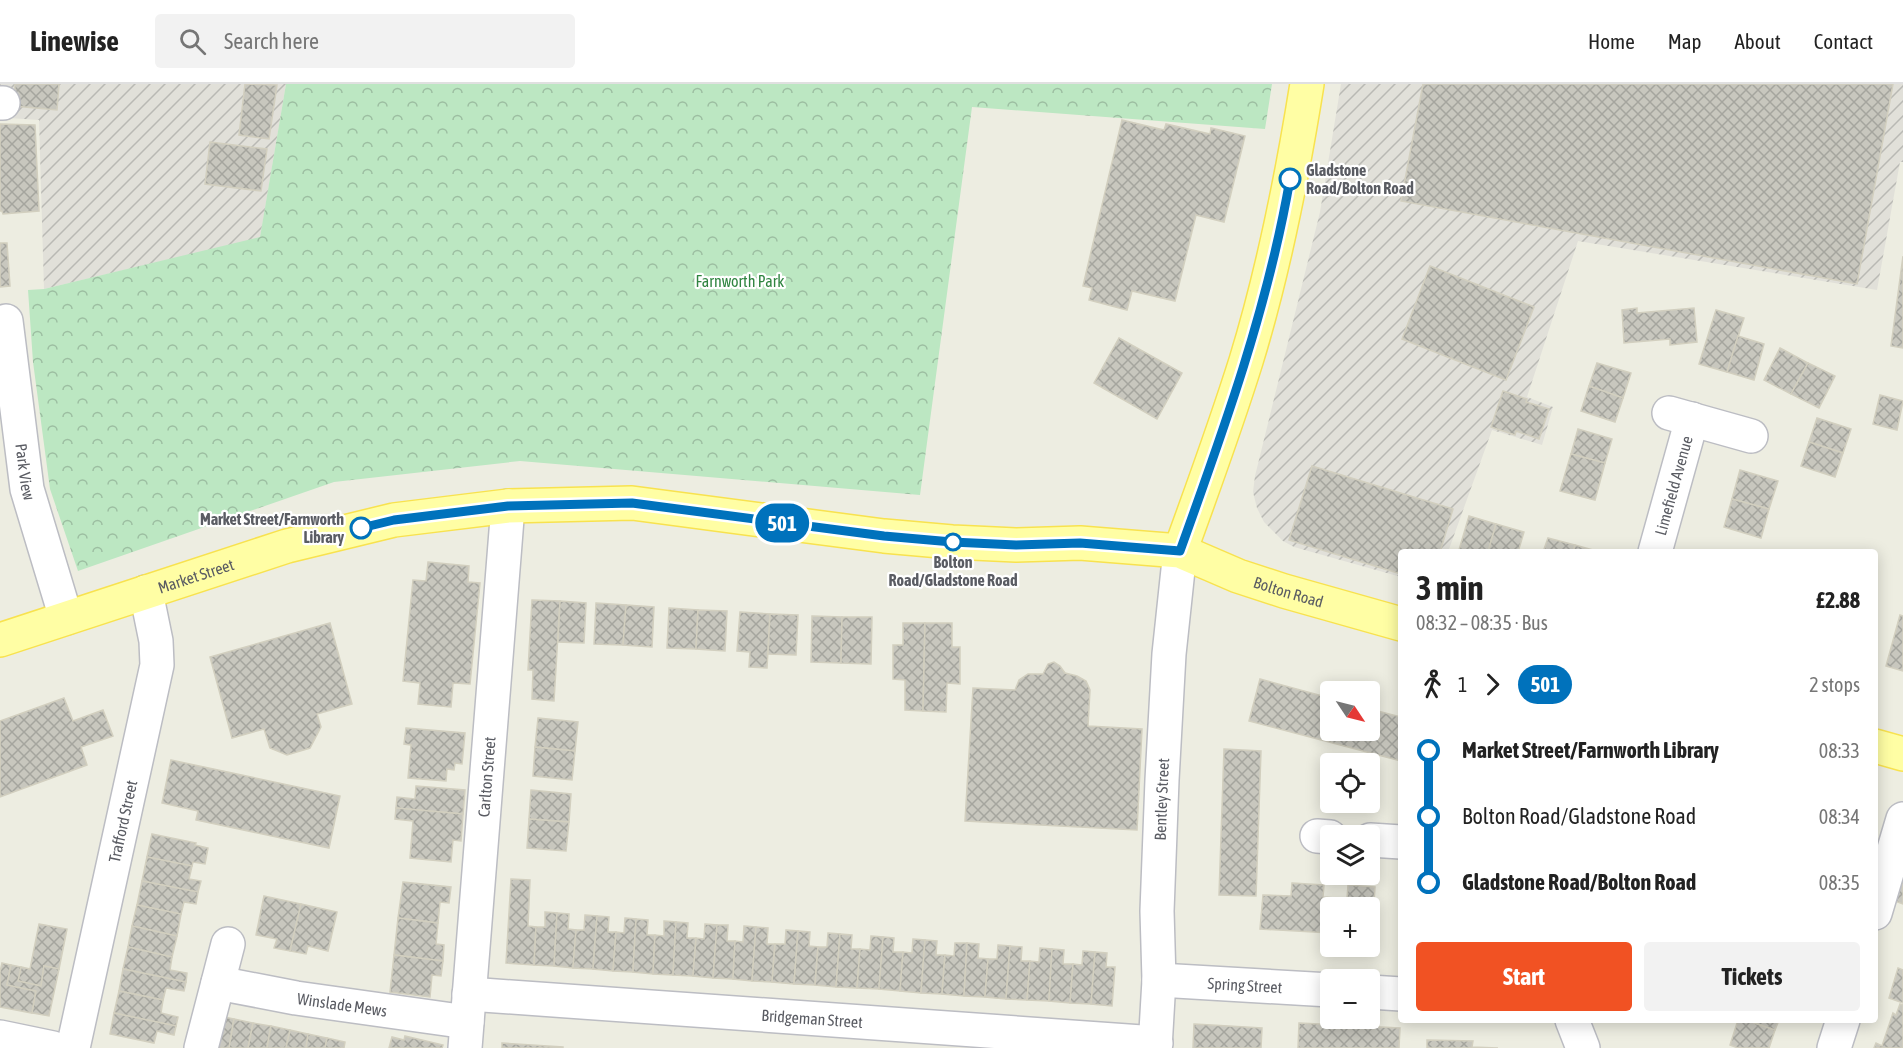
<!DOCTYPE html>
<meta charset="utf-8">
<style>
:root{--surface:#fff;--page:#f2f2f2;--text:#222;--muted:#767676;--line:#e0e0e0;--accent:#f15223}
body{margin:0;font-family:"Asap Condensed",sans-serif;background:var(--page);color:var(--text);height:100vh;display:flex;flex-direction:column;font-size:22px;white-space:nowrap}
*{box-sizing:border-box;margin:0}
p{font-size:20px;color:var(--muted)}
.icon{flex:none;width:33px;height:33px;fill:none;stroke:currentColor;stroke-width:2;stroke-linecap:round;stroke-linejoin:round}
.map{position:relative;flex:1;overflow:hidden}
.drawer{position:absolute;left:1398px;top:465px;width:480px;height:474px;display:flex;flex-direction:column;background:var(--surface);border-radius:6px;box-shadow:0 3px 15px #0003}
.drawer>*{flex:none}
.badge{padding:0 12px;border-radius:20px;font-size:21px;line-height:39px}
.needle{width:39px;rotate:125deg}
.buttons{position:absolute;left:1320px;top:597px;display:grid;gap:12px}
.buttons a{display:grid;place-items:center;width:60px;height:60px;border-radius:6px;background:var(--surface);box-shadow:0 3px 15px #0003;font-size:30px}
.map>.badge{position:absolute;translate:-50% -50%;box-shadow:0 0 0 3px #fff}
.legs{display:flex;align-items:center;gap:9px;height:66px;padding:0 18px;font-size:20px}
.legs p{margin-inline-start:auto}
.summary{display:flex;align-items:center;justify-content:space-between;height:102px;padding:0 18px}
h1{font-size:33px;font-weight:700;line-height:45px}
.button{display:flex;gap:12px;margin-top:auto;padding:12px 18px}
.button a{flex:1;height:69px;border-radius:6px;background:var(--accent);color:#fff;font-size:24px;font-weight:700;line-height:69px;text-align:center}
.button a+a{background:var(--page);color:var(--text)}
ul{padding:0 18px;list-style:none}
li{display:flex;align-items:center;gap:21px;height:66px;font-size:22px}
li i{display:grid;place-items:center;width:9px;height:100%;margin:0 8px;background:currentColor}
li i::after{content:'';width:15px;height:15px;margin:-8px;border:4px solid;border-radius:50%;background:var(--surface)}
li p{margin-inline-start:auto}
li:first-child i{background:linear-gradient(#0000 50%,currentColor 0)}
li:last-child i{background:linear-gradient(currentColor 50%,#0000 0)}
header{display:flex;align-items:center;gap:36px;box-sizing:border-box;height:84px;padding:0 30px;background:var(--surface);border-bottom:2px solid var(--line)}
header strong{font-size:28px}
nav{display:flex;gap:33px;margin-inline-start:auto;font-size:21px}
.search{width:420px;height:54px;background:var(--page);display:flex;align-items:center;gap:15px;box-sizing:border-box;padding:0 21px;border-radius:6px;color:var(--muted);font-size:22px}
.map>svg:first-child{display:block}
.industrial{fill:url(#industrial-furrows)}
.park{fill:url(#park-crowns)}
.building{fill:url(#building-cross-hatch);stroke:#d2cfbf;stroke-width:1.5}
.lines{fill:none;stroke-linecap:round;stroke-linejoin:round}
.street-casing{stroke:#bcbdc3;stroke-width:36}
.primary-casing{stroke:#f8e24f;stroke-width:36}
.street{stroke:#fff;stroke-width:33}
.primary{stroke:#fffea4;stroke-width:33}
.line-1-casing{stroke:#fff;stroke-width:14}
.line-1{stroke:#0072bc;stroke-width:9}
.stop-1-dot{fill:#fff;stroke:#0072bc;stroke-width:3}
.labels{text-anchor:middle;dominant-baseline:central;stroke-width:4.5;stroke-linejoin:round;paint-order:stroke}
.stop-label{font-size:16px;font-weight:bold;fill:#5a5c63;stroke:#fff;text-anchor:start}
.park-label{font-size:16px;fill:#2f8440;stroke:#fff}
.street-label{font-size:16px;fill:#5a5c63;stroke:#fff}
</style>
<header>
<strong>Linewise</strong>
<div class="search"><svg class="icon" aria-label="search" viewBox="0 0 24 24"><circle cx="10" cy="10" r="6"/><path d="M15 15l6 6"/></svg>Search here</div>
<nav><a>Home</a><a>Map</a><a>About</a><a>Contact</a></nav>
</header>
<div class="map">
<svg width="1903" height="964" viewBox="0 0 1903 964">
<defs>
<pattern id="industrial-furrows" width="10" height="10" patternUnits="userSpaceOnUse" patternTransform="scale(1.5)"><rect width="10" height="10" fill="#e1e0d9"/><path d="M-1 1l2-2M0 10L10 0M9 11l2-2" fill="none" stroke="#b9b9b4"/></pattern>
<pattern id="park-crowns" width="20" height="18" patternUnits="userSpaceOnUse" patternTransform="scale(1.5)"><rect width="20" height="18" fill="#bce7c2"/><path d="M2 6a3 3 0 1 1 6 0M12 15a3 3 0 1 1 6 0" fill="none" stroke="#9cbea1"/></pattern>
<pattern id="building-cross-hatch" width="8" height="8" patternUnits="userSpaceOnUse" patternTransform="scale(1.5)"><rect width="8" height="8" fill="#c8c7be"/><path d="M0 0l8 8M0 8l8-8" fill="none" stroke="#a5a59e"/></pattern>
</defs>
<rect width="100%" height="100%" fill="#edede1"/>
<g class="industrial">
<polygon points="0,0 286,0 260,154 44,205 39,36 9,34 0,8"/>
<polygon points="1341,0 1903,0 1903,78 1900,78 1877,206 1578,157 1527,313 1553,323 1542,361 1492,346 1448,468 1401,468 1401,493 1294,463 1283,457 1264,438 1257,424 1253,408 1255,392 1320,128"/>
</g>
<polygon class="park" points="286,0 1272,0 1265,45 972,23 920,411 520,377 334,398 78,487 50,405 33,278 28,206 44,205 260,153"/>
<g class="building">
<polygon points="15,0 59,0 57,26 14,22"/>
<polygon points="245,0 277,1 269,55 239,51"/>
<polygon points="1423,0 1893,0 1857,200 1401,117"/>
<polygon points="1122,36 1164,46 1166,40 1210,50 1211,44 1245,52 1224,138 1196,131 1175,217 1132,207 1127,226 1089,216 1092,204 1083,202"/>
<polygon points="0,40 35,41 39,127 3,130 2,127 0,127"/>
<polygon points="210,58 267,65 261,107 205,100"/>
<polygon points="0,159 7,159 10,202 0,203"/>
<polygon points="1903,172 1903,264 1891,262"/>
<polygon points="1430,182 1534,223 1506,296 1402,255"/>
<polygon points="1637,224 1637,229 1694,224 1697,258 1670,261 1670,255 1624,259 1622,226"/>
<polygon points="1716,226 1744,234 1727,288 1699,280"/>
<polygon points="1738,252 1764,260 1754,296 1727,288"/>
<polygon points="1119,254 1182,289 1157,335 1094,299"/>
<polygon points="1780,264 1808,279 1791,310 1764,296"/>
<polygon points="1597,279 1631,289 1623,314 1589,302"/>
<polygon points="1808,279 1835,292 1819,324 1791,310"/>
<polygon points="1589,302 1623,314 1615,338 1581,327"/>
<polygon points="1503,307 1527,315 1526,318 1549,325 1539,355 1516,347 1515,351 1491,343"/>
<polygon points="1880,311 1903,317 1897,346 1873,340"/>
<polygon points="1817,334 1851,345 1843,369 1809,358"/>
<polygon points="1578,345 1612,355 1605,379 1571,370"/>
<polygon points="1809,358 1843,369 1835,393 1801,382"/>
<polygon points="1571,370 1605,379 1595,416 1560,407"/>
<polygon points="1312,382 1453,425 1440,468 1401,468 1401,490 1289,456"/>
<polygon points="1740,386 1778,397 1769,425 1732,415"/>
<polygon points="1732,415 1769,425 1761,454 1724,443"/>
<polygon points="1469,432 1496,440 1488,468 1459,466"/>
<polygon points="1496,440 1524,448 1518,468 1488,468"/>
<polygon points="1548,454 1575,461 1573,468 1543,468"/>
<polygon points="1575,461 1600,468 1573,468"/>
<polygon points="428,478 469,482 468,498 480,499 470,600 453,599 451,623 418,620 420,599 403,597 413,496 426,497"/>
<polygon points="532,516 560,517 554,617 532,615 533,586 528,586"/>
<polygon points="560,517 586,519 584,559 558,558"/>
<polygon points="596,519 626,521 623,561 594,560"/>
<polygon points="626,521 654,523 652,563 623,561"/>
<polygon points="669,524 698,526 696,565 667,564"/>
<polygon points="698,526 727,527 725,567 696,565"/>
<polygon points="740,528 770,530 767,584 749,583 750,568 737,567"/>
<polygon points="770,530 798,531 796,571 768,570"/>
<polygon points="1900,531 1903,532 1903,587 1886,582"/>
<polygon points="812,532 842,533 841,579 811,578"/>
<polygon points="842,533 872,533 871,580 841,579"/>
<polygon points="330,539 352,620 317,630 321,643 310,664 287,671 270,664 264,645 232,654 210,573"/>
<polygon points="903,539 925,539 923,627 905,626 905,596 893,595 893,561 903,561"/>
<polygon points="925,539 952,539 952,563 960,563 960,600 947,599 946,628 923,627"/>
<polygon points="1054,578 1060,582 1065,589 1077,592 1086,597 1090,606 1088,642 1142,645 1137,746 965,737 973,604 1015,606 1019,596 1028,590 1043,590 1048,580"/>
<polygon points="1260,595 1330,614 1330,646 1370,646 1370,625 1401,633 1401,677 1249,637"/>
<polygon points="64,614 73,637 103,626 113,652 81,663 87,681 0,713 0,637"/>
<polygon points="538,634 578,638 575,667 535,663"/>
<polygon points="406,644 465,649 462,680 455,679 454,686 447,685 446,697 408,694 411,661 404,660"/>
<polygon points="535,663 575,667 572,696 533,692"/>
<polygon points="1224,665 1261,667 1256,812 1219,811"/>
<polygon points="171,676 340,712 329,764 196,736 198,727 162,719"/>
<polygon points="416,702 465,706 463,730 396,724 397,713 415,715"/>
<polygon points="531,706 571,710 569,738 529,735"/>
<polygon points="396,724 463,730 461,757 453,756 451,778 410,774 413,737 395,735"/>
<polygon points="529,735 569,738 566,767 527,764"/>
<polygon points="152,750 196,759 195,761 208,764 205,780 193,778 192,782 147,773"/>
<polygon points="147,773 192,782 189,795 201,797 198,808 142,797"/>
<polygon points="1903,789 1903,820 1895,817"/>
<polygon points="511,795 530,796 528,842 536,843 534,881 506,879"/>
<polygon points="142,797 198,808 196,820 184,818 181,830 137,821"/>
<polygon points="403,798 451,803 449,819 440,818 438,839 398,834"/>
<polygon points="1292,799 1324,801 1323,813 1347,815 1348,801 1375,803 1372,852 1370,852 1370,824 1330,824 1330,849 1260,845 1263,811 1291,812"/>
<polygon points="264,812 301,820 290,867 274,864 277,855 256,851"/>
<polygon points="301,820 337,828 328,867 308,862 306,870 290,867"/>
<polygon points="137,821 181,830 177,852 132,842"/>
<polygon points="545,828 557,829 554,882 534,881 536,843 545,843"/>
<polygon points="557,829 569,830 568,845 576,846 573,884 554,882"/>
<polygon points="585,831 597,832 593,885 573,884 576,846 584,846"/>
<polygon points="597,832 609,833 608,848 616,848 613,887 593,885"/>
<polygon points="398,834 438,839 436,860 444,861 443,877 394,871"/>
<polygon points="625,834 636,835 633,888 613,887 616,848 624,849"/>
<polygon points="636,835 648,836 647,851 655,851 653,890 633,888"/>
<polygon points="664,837 676,838 673,891 653,890 655,851 664,852"/>
<polygon points="676,838 688,839 687,854 696,854 693,892 673,891"/>
<polygon points="39,840 67,845 59,885 44,882 41,902 18,897 21,883 30,885"/>
<polygon points="705,840 717,841 713,894 693,892 696,854 704,855"/>
<polygon points="717,841 728,841 727,857 735,857 733,895 713,894"/>
<polygon points="132,842 177,852 172,873 128,863"/>
<polygon points="744,842 756,843 752,897 733,895 735,857 743,858"/>
<polygon points="756,843 768,844 767,860 775,860 772,898 752,897"/>
<polygon points="786,846 798,847 794,900 772,898 775,860 785,860"/>
<polygon points="798,847 810,848 809,862 818,863 815,901 794,900"/>
<polygon points="828,849 840,850 836,903 815,901 818,863 827,863"/>
<polygon points="840,850 852,851 851,865 860,865 857,904 836,903"/>
<polygon points="871,852 883,853 879,905 857,904 860,865 870,866"/>
<polygon points="883,853 894,854 893,868 903,868 900,907 879,905"/>
<polygon points="913,855 925,856 921,909 900,907 903,868 912,869"/>
<polygon points="925,856 937,857 936,871 945,871 942,910 921,909"/>
<polygon points="955,859 967,859 964,912 942,910 945,871 954,872"/>
<polygon points="967,859 979,860 978,874 988,875 985,913 964,912"/>
<polygon points="998,861 1010,862 1006,915 985,913 988,875 997,875"/>
<polygon points="1010,862 1022,863 1021,877 1030,877 1027,916 1006,915"/>
<polygon points="128,863 172,873 170,886 187,889 186,898 123,885"/>
<polygon points="1040,864 1052,865 1049,917 1027,916 1030,877 1039,878"/>
<polygon points="1052,865 1064,866 1063,880 1073,880 1070,919 1049,917"/>
<polygon points="1083,867 1095,868 1091,920 1070,919 1073,880 1082,881"/>
<polygon points="1095,868 1107,869 1106,883 1115,883 1112,922 1091,920"/>
<polygon points="394,871 443,877 441,892 432,891 430,913 390,908"/>
<polygon points="2,879 11,881 7,901 36,907 32,929 0,923 0,888"/>
<polygon points="11,881 21,883 18,897 41,902 44,882 59,885 49,932 32,929 36,907 7,901"/>
<polygon points="1898,884 1903,886 1903,919 1889,914"/>
<polygon points="123,885 186,898 184,907 166,904 163,916 119,907"/>
<polygon points="119,907 163,916 161,929 178,933 176,942 114,929"/>
<polygon points="1900,920 1903,921 1903,964 1874,964 1876,959 1882,962 1893,929 1896,931"/>
<polygon points="114,929 176,942 174,951 157,947 154,959 110,950"/>
<polygon points="216,931 234,935 229,964 209,964"/>
<polygon points="234,935 253,939 248,964 229,964"/>
<polygon points="1738,936 1746,936 1775,946 1769,964 1738,964 1730,961"/>
<polygon points="1746,936 1779,936 1775,946"/>
<polygon points="253,939 271,942 267,964 248,964"/>
<polygon points="1299,939 1400,944 1399,964 1298,964"/>
<polygon points="1194,940 1262,944 1261,964 1193,964"/>
<polygon points="271,942 290,946 286,964 267,964"/>
<polygon points="290,946 308,950 306,964 286,964"/>
<polygon points="308,950 327,954 325,964 306,964"/>
<polygon points="405,952 443,961 442,964 389,964 392,953 404,956"/>
<polygon points="327,954 345,958 344,964 325,964"/>
<polygon points="1427,956 1473,957 1472,963 1498,964 1427,964"/>
<polygon points="502,959 563,963 563,964 502,964"/>
</g>
<g class="lines">
<g class="street-casing">
<g id="street">
<polyline points="0,19 3,19"/>
<path id="s1" d="M6 237 27 405 66 534"/>
<polyline points="1669,329 1751,352"/>
<path id="s2" d="M1655 468 1692 335"/>
<polyline points="1317,752 1330,753"/>
<polyline points="1370,756 1401,758"/>
<polyline points="1875,829 1903,735"/>
<path id="s3" d="M1159 896 1330 906"/>
<path id="s4" d="M218 899 296 914 467 938"/>
<polyline points="1370,908 1401,910"/>
<path id="s5" d="M469 910 1156 959"/>
<polyline points="1572,936 1583,964"/>
<polyline points="0,953 53,964"/>
<path id="s6" d="M73 964 157 581 156 557 146 508"/>
<polyline points="201,964 228,860"/>
<path id="s7" d="M465 964 508 422"/>
<path id="s8" d="M1155 964 1159 896 1157 827 1162 696 1169 570 1180 467"/>
<polyline points="1834,964 1843,936"/>
</g>
</g>
<g class="primary-casing">
<g id="primary">
<path d="M1180 467C1203 404 1226 341 1246 277 1274 186 1292 94 1307 0"/>
<path id="s9" d="M0 556 287 462 394 436 508 422 632 419 884 452 952 458 1016 461 1080 459 1180 467 1238 492 1284 507 1401 540"/>
<polyline points="1875,662 1903,670"/>
</g>
</g>
<use href="#street" class="street"/>
<use href="#primary" class="primary"/>
</g>
<g class="lines">
<g class="line-1-casing">
<path id="line-1" d="M361 444 394 436 508 422 632 419 884 452 952 458 1016 461 1080 459 1180 467C1224 345 1268 223 1290 95"/>
</g>
<use href="#line-1" class="line-1"/>
</g>
<g class="stop-1-dot">
<circle cx="1290" cy="95" r="10"/>
<circle cx="361" cy="444" r="10"/>
<circle cx="953" cy="458" r="8"/>
</g>
<g class="labels">
<g class="stop-label">
<text x="1306" y="86">Gladstone<tspan x="1306" dy="18">Road/Bolton Road</tspan></text>
<text x="344" y="435" text-anchor="end">Market Street/Farnworth<tspan x="344" dy="18">Library</tspan></text>
<text x="953" y="478" text-anchor="middle">Bolton<tspan x="953" dy="18">Road/Gladstone Road</tspan></text>
</g>
<g class="park-label">
<text x="740" y="197">Farnworth Park</text>
</g>
<g class="street-label">
<text stroke="none"><textPath href="#s1" startOffset="152">Park View</textPath></text>
<text stroke="none"><textPath href="#s2" startOffset="69">Limefield Avenue</textPath></text>
<text stroke="none"><textPath href="#s9" startOffset="206">Market Street</textPath></text>
<text stroke="none"><textPath href="#s9" startOffset="1318">Bolton Road</textPath></text>
<text stroke="none"><textPath href="#s7" startOffset="272">Carlton Street</textPath></text>
<text stroke="none"><textPath href="#s8" startOffset="249">Bentley Street</textPath></text>
<text stroke="none"><textPath href="#s6" startOffset="232">Trafford Street</textPath></text>
<text stroke="none"><textPath href="#s3" startOffset="86">Spring Street</textPath></text>
<text stroke="none"><textPath href="#s4" startOffset="126">Winslade Mews</textPath></text>
<text stroke="none"><textPath href="#s5" startOffset="344">Bridgeman Street</textPath></text>
</g>
</g>
</svg>
<div class="buttons">
<a><svg class="needle" viewBox="-14 -14 28 28"><path d="M0-13l5 13h-10z" fill="#e53935"/><path d="M0 13l5-13h-10z" fill="#767676"/></svg></a>
<a><svg class="icon" aria-label="locate" viewBox="0 0 24 24"><circle cx="12" cy="12" r="6"/><path d="M12 2v4M12 18v4M2 12h4M18 12h4"/></svg></a>
<a><svg class="icon" aria-label="layers" viewBox="0 0 24 24"><path d="M12 4l9 5-9 5-9-5zM3 14l9 5 9-5"/></svg></a>
<a>+</a>
<a>−</a>
</div>
<b class="badge" style="left:782px;top:439px;background:#0072bc;color:#fff">501</b>
<section class="drawer">
<div class="summary"><div><h1>3 min</h1><p>08:32 – 08:35 · Bus</p></div><b>£2.88</b></div>
<div class="legs"><svg class="icon" aria-label="walk" viewBox="0 0 24 24"><circle cx="13" cy="4" r="2"/><path d="M13 8l-2 6 4 7M11 14l-3 7M7 12l3-4h3l4 4"/></svg>1<svg class="icon" aria-label="forward" viewBox="0 0 24 24"><path d="M9 5l7 7-7 7"/></svg><b class="badge" style="background:#0072bc;color:#fff">501</b><p>2 stops</p></div>
<ul>
<li><i style="color:#0072bc"></i><b>Market Street/Farnworth Library</b><p>08:33</p></li>
<li><i style="color:#0072bc"></i><span>Bolton Road/Gladstone Road</span><p>08:34</p></li>
<li><i style="color:#0072bc"></i><b>Gladstone Road/Bolton Road</b><p>08:35</p></li>
</ul>
<div class="button"><a>Start</a><a>Tickets</a></div>
</section>
</div>
